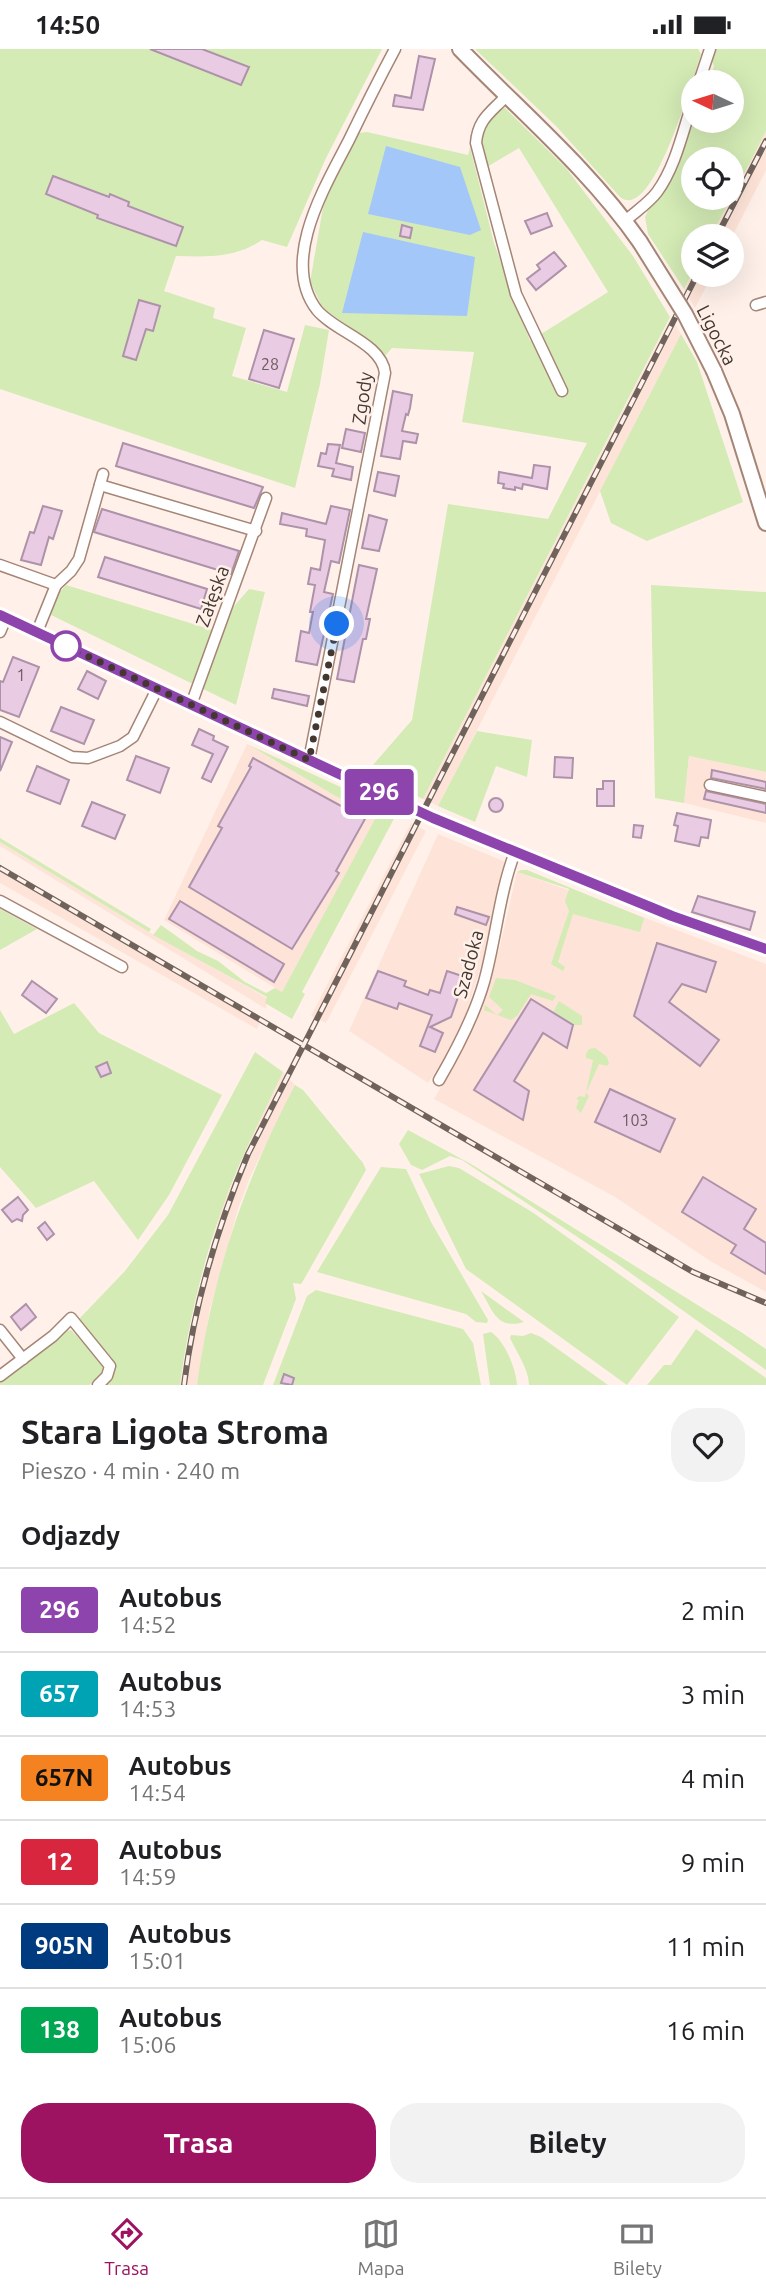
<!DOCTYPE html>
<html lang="pl">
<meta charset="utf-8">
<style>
:root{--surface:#fff;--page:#f2f2f2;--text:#202124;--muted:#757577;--line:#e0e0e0;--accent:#9d1361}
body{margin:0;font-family:Ubuntu,sans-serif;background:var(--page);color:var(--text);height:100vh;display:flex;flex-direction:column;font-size:26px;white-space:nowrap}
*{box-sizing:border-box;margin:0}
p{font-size:23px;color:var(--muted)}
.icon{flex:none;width:38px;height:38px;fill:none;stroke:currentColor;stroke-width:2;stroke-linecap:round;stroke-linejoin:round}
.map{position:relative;height:1336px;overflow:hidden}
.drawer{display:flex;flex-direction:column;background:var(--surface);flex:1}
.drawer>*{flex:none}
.badge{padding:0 14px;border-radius:5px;font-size:24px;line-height:46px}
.needle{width:46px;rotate:274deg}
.fabs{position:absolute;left:681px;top:21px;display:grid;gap:14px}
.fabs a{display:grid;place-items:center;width:63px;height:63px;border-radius:50%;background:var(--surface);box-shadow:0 7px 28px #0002;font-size:35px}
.you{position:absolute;width:35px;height:35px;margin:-18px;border:5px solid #fff;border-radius:50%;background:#1a73e8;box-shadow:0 0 0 10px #1a73e833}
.map>.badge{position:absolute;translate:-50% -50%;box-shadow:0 0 0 4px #fff}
h2{padding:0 21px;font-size:26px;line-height:63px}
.round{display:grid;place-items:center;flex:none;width:74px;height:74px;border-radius:28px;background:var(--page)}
.headline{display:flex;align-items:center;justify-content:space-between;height:119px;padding:0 21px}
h1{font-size:33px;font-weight:700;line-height:52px}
.primary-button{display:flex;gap:14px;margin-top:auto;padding:14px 21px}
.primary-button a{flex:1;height:80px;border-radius:28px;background:var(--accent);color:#fff;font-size:28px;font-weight:700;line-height:80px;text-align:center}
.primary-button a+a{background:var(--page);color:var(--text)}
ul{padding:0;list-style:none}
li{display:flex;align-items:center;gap:21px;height:84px;padding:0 21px;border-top:2px solid var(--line)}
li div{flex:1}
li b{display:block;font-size:26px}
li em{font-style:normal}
li .badge{min-width:77px;font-weight:700;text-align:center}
.status{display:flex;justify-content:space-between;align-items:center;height:49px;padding:0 35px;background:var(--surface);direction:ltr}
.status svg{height:19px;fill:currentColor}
.tab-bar{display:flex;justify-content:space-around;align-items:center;height:98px;border-top:2px solid var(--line);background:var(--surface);font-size:19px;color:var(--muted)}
.tab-bar a{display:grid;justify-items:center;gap:4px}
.tab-bar .selected{color:var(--accent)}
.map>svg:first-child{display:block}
.built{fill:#fee4d8}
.green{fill:#d4ebb5}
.water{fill:#a4c7fa}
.building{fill:#e9cce4;stroke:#ae92a9;stroke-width:2}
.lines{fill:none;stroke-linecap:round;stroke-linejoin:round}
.street-casing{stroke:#a58576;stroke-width:13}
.secondary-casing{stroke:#a58576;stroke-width:18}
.street{stroke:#fff;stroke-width:10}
.secondary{stroke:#fff;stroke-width:14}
.rail-casing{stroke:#70635c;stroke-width:6}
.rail{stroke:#fff1ea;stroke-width:3.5;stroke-dasharray:10;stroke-linecap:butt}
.secondary-bridge-casing{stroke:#a58576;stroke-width:18;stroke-linecap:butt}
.secondary-bridge{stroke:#fff;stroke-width:14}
.line-casing{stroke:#fff;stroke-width:16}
.line{stroke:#8e44ad;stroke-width:10}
.walk{stroke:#443730;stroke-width:7;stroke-dasharray:0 12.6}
.stop-dot{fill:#fff;stroke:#8e44ad;stroke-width:3.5}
.labels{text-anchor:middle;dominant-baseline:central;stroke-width:5;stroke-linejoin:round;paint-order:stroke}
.number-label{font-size:16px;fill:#6d5c5d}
.street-label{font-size:19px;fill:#443730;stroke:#fff1ea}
</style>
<div class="status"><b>14:50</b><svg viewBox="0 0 49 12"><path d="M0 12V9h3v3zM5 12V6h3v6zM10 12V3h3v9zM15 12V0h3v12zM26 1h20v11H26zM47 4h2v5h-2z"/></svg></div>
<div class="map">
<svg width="766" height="1336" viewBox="0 0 766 1336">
<rect width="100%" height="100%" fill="#fff1ea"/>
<g class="built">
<polygon points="766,82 766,121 732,188 711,187"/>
<polygon points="693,222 693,226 712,226 695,259 684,240"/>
<polygon points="671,268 681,285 438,757 423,750"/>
<polygon points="247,695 376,769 282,943 164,871"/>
<polygon points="689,707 766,723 766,774 684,754"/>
<polygon points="411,774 426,782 326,974 311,967"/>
<polygon points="438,785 506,813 486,902 466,964 449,1004 428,1034 349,982"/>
<polygon points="0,793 149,883 267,949 266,960 0,797"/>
<polygon points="0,818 262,969 257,980 0,834"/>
<polygon points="517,823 622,860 766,915 766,1243 710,1212 615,1148 434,1050 463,999 478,964 500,897"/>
<polygon points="283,1023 295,1036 250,1128 238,1160 210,1260 197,1336 180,1336 196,1250 222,1158 252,1088"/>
</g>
<g class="green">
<path d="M0 0H382L326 109 287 198 262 191C236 209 207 208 176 207L164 242 215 259 213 269 246 279 232 327 287 343 305 276 329 281 320 335 295 439 0 340Z"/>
<path d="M475 0H698L701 5C693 27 653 175 620 148L556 77Z"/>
<polygon points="714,0 766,0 766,82 732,148 732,110 693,110 693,149 731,149 711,187 693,187 693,222 684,240 648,185 645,168 693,67 693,72 732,72 732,33 709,33 714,17 712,12"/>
<polygon points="504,58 566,119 633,207 670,268 423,750 366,724 412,671 448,455 548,470 587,394 462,373 474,303 392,299 385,307 324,261 310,233 324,153 359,84 367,83 468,106 470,98 494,194 530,292 608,243 519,99 487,118 481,88 482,77"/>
<polygon points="681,285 697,313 743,453 647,492 611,474 600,442"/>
<polygon points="66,536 213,581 249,540 265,543 236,656 51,566 57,546"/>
<polygon points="651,536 766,543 766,723 689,707 684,754 655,749"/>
<polygon points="477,682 532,691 527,728 496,717 475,773 438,757"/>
<polygon points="247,695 397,764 302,943 305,945 292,970 265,954 267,948 153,886 161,876 197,902 218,912 245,933 266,944 275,939 282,943 375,770"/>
<polygon points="0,789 151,880 149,883 0,793"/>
<polygon points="521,821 527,821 644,869 640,883 573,865 558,913 565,918 563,922 551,915 569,862 565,852 569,840 517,823"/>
<polygon points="0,860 37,880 0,901"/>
<polygon points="496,929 515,931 556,947 553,952 531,945 517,967 511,971 484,961 485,956 497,966 503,961 489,948"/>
<polygon points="559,952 582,967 582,976 573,976 553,963"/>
<polygon points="74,954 99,984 222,1046 169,1146 138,1191 94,1132 36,1159 0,1118 0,961 14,985"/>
<polygon points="595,999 607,1008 609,1015 607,1017 599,1015 586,1044 589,1047 581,1064 576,1059 579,1051 576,1050 579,1047 585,1048 593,1011 586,1009 586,1005 589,1000"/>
<path d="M255 1003 283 1023C262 1068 238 1113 222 1160 202 1216 188 1276 180 1336H103L114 1317 112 1309 80 1274 79 1270 125 1222 168 1166Z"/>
<path d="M295 1036 303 1041 363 1114 366 1121 303 1232 301 1235 293 1234 296 1250 263 1336H197C212 1228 244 1132 295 1036Z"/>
<polygon points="408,1081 471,1115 741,1283 766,1300 766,1321 615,1213 462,1111 450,1107 422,1121 411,1116 399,1095"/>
<polygon points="449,1117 459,1119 532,1163 679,1268 627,1336 466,1220 419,1125"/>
<polygon points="381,1118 406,1120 431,1173 488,1271 487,1274 476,1273 466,1265 317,1223"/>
<polygon points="316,1241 463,1280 473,1294 481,1336 273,1336 307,1247"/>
<path d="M481 1242 524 1273C497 1281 493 1262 481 1242Z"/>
<polygon points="696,1280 766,1329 766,1336 647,1336 664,1316 671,1316"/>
<path d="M71 1281 94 1304 103 1319C101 1327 95 1331 89 1336H0V1332L66 1282Z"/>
<path d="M491 1283C505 1292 516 1320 517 1336H490L483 1285Z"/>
<path d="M531 1284 541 1288 608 1336H529C529 1321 517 1304 510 1289L511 1286 523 1287Z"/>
</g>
<g class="water">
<polygon points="386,97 460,118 481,181 470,186 368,165"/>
<polygon points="363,183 475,208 467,267 342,264"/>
</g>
<g class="building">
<polygon points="150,0 202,0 249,18 241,36"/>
<polygon points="419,7 435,10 423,61 393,57 395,46 411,49"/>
<polygon points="53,127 109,148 110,145 129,153 128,157 183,178 176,197 97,169 98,166 46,145"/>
<polygon points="547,164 552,177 531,185 525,172"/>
<polygon points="402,176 412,179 410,189 400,187"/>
<polygon points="554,203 566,217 536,241 527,230 540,220 537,216"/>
<polygon points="139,251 160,257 153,282 146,280 136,311 123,307"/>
<polygon points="264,281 294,290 279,339 249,330"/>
<polygon points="393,342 412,346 410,359 408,366 406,365 402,382 418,385 416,394 403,392 400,410 381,407"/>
<polygon points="346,380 365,384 361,403 342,399"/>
<polygon points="123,394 263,438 254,459 116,417"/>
<polygon points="328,395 340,396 336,414 353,418 351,431 332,427 334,420 318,417 321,404 326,405"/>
<polygon points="534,416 550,418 547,440 523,435 522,440 515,438 515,441 503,439 504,435 498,434 499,423 532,429"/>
<polygon points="378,423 399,427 395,447 374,442"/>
<polygon points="43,457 62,462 53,490 49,488 41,516 21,511 30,483 34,484"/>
<polygon points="331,457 350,461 339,514 331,512 324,543 333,545 317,616 296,612 301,582 309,584 313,563 310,563 315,536 308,535 311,519 320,521 325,491 306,487 307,480 280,475 282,464 326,475"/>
<polygon points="102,460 239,502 231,525 94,483"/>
<polygon points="369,466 387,471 379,502 362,499"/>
<polygon points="105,508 207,540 201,560 98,528"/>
<polygon points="359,516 377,520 366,570 370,570 366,590 363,590 354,633 337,630"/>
<polygon points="13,608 39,618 19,668 0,661 0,632 3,633"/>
<polygon points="87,622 106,632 98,650 78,640"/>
<polygon points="274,640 309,647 307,657 272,649"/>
<polygon points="61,658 94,671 84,695 51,682"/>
<polygon points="199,680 214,687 213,691 228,698 211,733 202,729 213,705 192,696"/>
<polygon points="0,688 12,693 0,722"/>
<polygon points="136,707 169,719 160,744 127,731"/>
<polygon points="555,708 573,709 572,729 554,728"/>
<polygon points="253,709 365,770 336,822 339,824 292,900 189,838 222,779 218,777 251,718 249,717"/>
<polygon points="37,717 69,731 60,755 27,742"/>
<polygon points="712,721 766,733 766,740 711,729"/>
<polygon points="603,732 614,732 614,757 597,757 597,740 603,740"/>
<polygon points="706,742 766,755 766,764 704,750"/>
<circle cx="496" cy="756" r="7"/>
<polygon points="92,753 125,766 115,790 82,777"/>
<polygon points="677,764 711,771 708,789 701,788 699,797 675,792 678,777 674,776"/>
<polygon points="634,776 643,777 641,789 633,788"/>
<polygon points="698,847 755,863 750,881 692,863"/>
<polygon points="180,852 284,915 274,933 169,870"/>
<polygon points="457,858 489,868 486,876 455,865"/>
<polygon points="657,894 716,913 706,943 682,935 669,953 719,991 700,1017 634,967"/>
<polygon points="378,922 406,932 404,937 428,946 430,941 440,944 447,922 465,928 451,968 430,978 443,984 435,1003 420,997 432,966 399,954 397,960 366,949"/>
<polygon points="32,932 57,950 46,964 22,946"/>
<polygon points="531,950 573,976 567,999 543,984 514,1032 529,1042 523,1071 474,1041"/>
<polygon points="107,1013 111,1024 101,1028 96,1018"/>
<polygon points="610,1040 675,1070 660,1103 595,1073"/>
<polygon points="703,1128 756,1160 744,1180 766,1194 766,1225 731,1204 736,1196 682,1163"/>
<polygon points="18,1148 28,1161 23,1166 22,1172 17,1170 12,1173 2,1161"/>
<polygon points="45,1173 54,1185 47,1191 38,1179"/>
<polygon points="26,1255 36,1268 21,1281 11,1268"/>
<polygon points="284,1325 294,1329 292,1336 281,1334"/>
</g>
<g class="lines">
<g class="street-casing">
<g id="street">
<polyline points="699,33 710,0"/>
<path d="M507 46C492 63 478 69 476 94L516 245 562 342"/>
<path d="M625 172C635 163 649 154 657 143 676 117 683 81 693 52"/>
<polyline points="756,256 766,253"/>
<polyline points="100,436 256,482"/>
<polyline points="0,516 56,536"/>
<polyline points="0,566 433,769 672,867 766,900"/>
<polyline points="0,583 6,569"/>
<polyline points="37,583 56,536 71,522 79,510 103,425"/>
<polyline points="191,656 266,449"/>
<polyline points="0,673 72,708 88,709 120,697 133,688 157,640"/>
<path d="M309 711 385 324C382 294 335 283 317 261 279 212 326 136 349 91 364 60 379 30 395 0"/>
<polyline points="710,736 766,748"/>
<polyline points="0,852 122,918"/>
<path d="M439 1031C457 1000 474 968 484 933 496 890 499 845 515 803"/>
<polyline points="0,1281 23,1310"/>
<polyline points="0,1327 53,1287 71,1269 110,1317 107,1327 98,1336"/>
</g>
</g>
<g class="secondary-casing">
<g id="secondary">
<path d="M460 0C522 64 589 120 640 193"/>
<polyline points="714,322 732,365 766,474"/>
</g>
</g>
<use href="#street" class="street"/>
<use href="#secondary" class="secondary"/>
<g class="rail-casing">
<g id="rail">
<polyline points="717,187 766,92"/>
<polyline points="0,819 693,1223 766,1254"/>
<path d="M184 1336C194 1256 217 1179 248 1105L697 226"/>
</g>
</g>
<use href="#rail" class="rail"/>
<g class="secondary-bridge-casing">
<polyline id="secondary-bridge" points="640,193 685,265 714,322"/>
</g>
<use href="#secondary-bridge" class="secondary-bridge"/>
</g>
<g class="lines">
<g class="line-casing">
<polyline id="line" points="0,566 433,769 672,867 766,900"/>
</g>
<use href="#line" class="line"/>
<polyline class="walk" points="66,597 309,711 337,575"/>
</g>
<circle class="stop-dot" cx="66" cy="597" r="14"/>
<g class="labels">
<g class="number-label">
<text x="270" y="315">28</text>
<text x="21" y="626">1</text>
<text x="635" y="1071">103</text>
</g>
<g class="street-label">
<text transform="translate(717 286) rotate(63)">Ligocka</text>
<text transform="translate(362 349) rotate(-82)">Zgody</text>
<text transform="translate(212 547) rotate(-70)">Załęska</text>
<text transform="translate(468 915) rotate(-75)">Szadoka</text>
</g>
</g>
</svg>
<div class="fabs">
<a><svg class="needle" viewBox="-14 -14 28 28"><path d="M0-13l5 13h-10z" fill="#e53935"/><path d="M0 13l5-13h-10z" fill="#757577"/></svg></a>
<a><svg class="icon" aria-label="locate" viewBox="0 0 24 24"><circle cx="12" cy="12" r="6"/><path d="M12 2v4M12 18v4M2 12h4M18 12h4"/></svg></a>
<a><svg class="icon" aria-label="layers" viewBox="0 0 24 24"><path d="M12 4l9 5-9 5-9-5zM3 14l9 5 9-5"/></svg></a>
</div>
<div class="you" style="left:337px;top:575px"></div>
<b class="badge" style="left:379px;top:743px;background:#8e44ad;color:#fff">296</b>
</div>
<section class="drawer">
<div class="headline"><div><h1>Stara Ligota Stroma</h1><p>Pieszo · 4 min · 240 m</p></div><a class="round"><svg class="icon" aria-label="heart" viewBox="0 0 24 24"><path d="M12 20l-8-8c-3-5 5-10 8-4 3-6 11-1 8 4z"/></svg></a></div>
<h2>Odjazdy</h2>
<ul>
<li><span class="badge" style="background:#8e44ad;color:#fff">296</span><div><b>Autobus</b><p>14:52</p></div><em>2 min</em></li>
<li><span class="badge" style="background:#00a3b4;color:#fff">657</span><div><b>Autobus</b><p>14:53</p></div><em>3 min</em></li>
<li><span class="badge" style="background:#f58220;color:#111">657N</span><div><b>Autobus</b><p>14:54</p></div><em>4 min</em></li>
<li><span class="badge" style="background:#d7263d;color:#fff">12</span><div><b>Autobus</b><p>14:59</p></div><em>9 min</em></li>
<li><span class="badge" style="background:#003b80;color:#fff">905N</span><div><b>Autobus</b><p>15:01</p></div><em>11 min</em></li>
<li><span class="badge" style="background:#00a651;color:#fff">138</span><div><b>Autobus</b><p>15:06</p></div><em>16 min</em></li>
</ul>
<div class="primary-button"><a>Trasa</a><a>Bilety</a></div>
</section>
<nav class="tab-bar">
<a class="selected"><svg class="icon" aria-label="directions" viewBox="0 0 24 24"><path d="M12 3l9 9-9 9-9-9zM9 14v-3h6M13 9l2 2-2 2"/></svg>Trasa</a>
<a><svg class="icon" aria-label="map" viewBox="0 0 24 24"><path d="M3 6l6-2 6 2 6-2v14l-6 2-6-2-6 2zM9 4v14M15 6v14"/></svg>Mapa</a>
<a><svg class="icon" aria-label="tickets" viewBox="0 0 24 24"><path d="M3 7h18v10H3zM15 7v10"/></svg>Bilety</a>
</nav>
